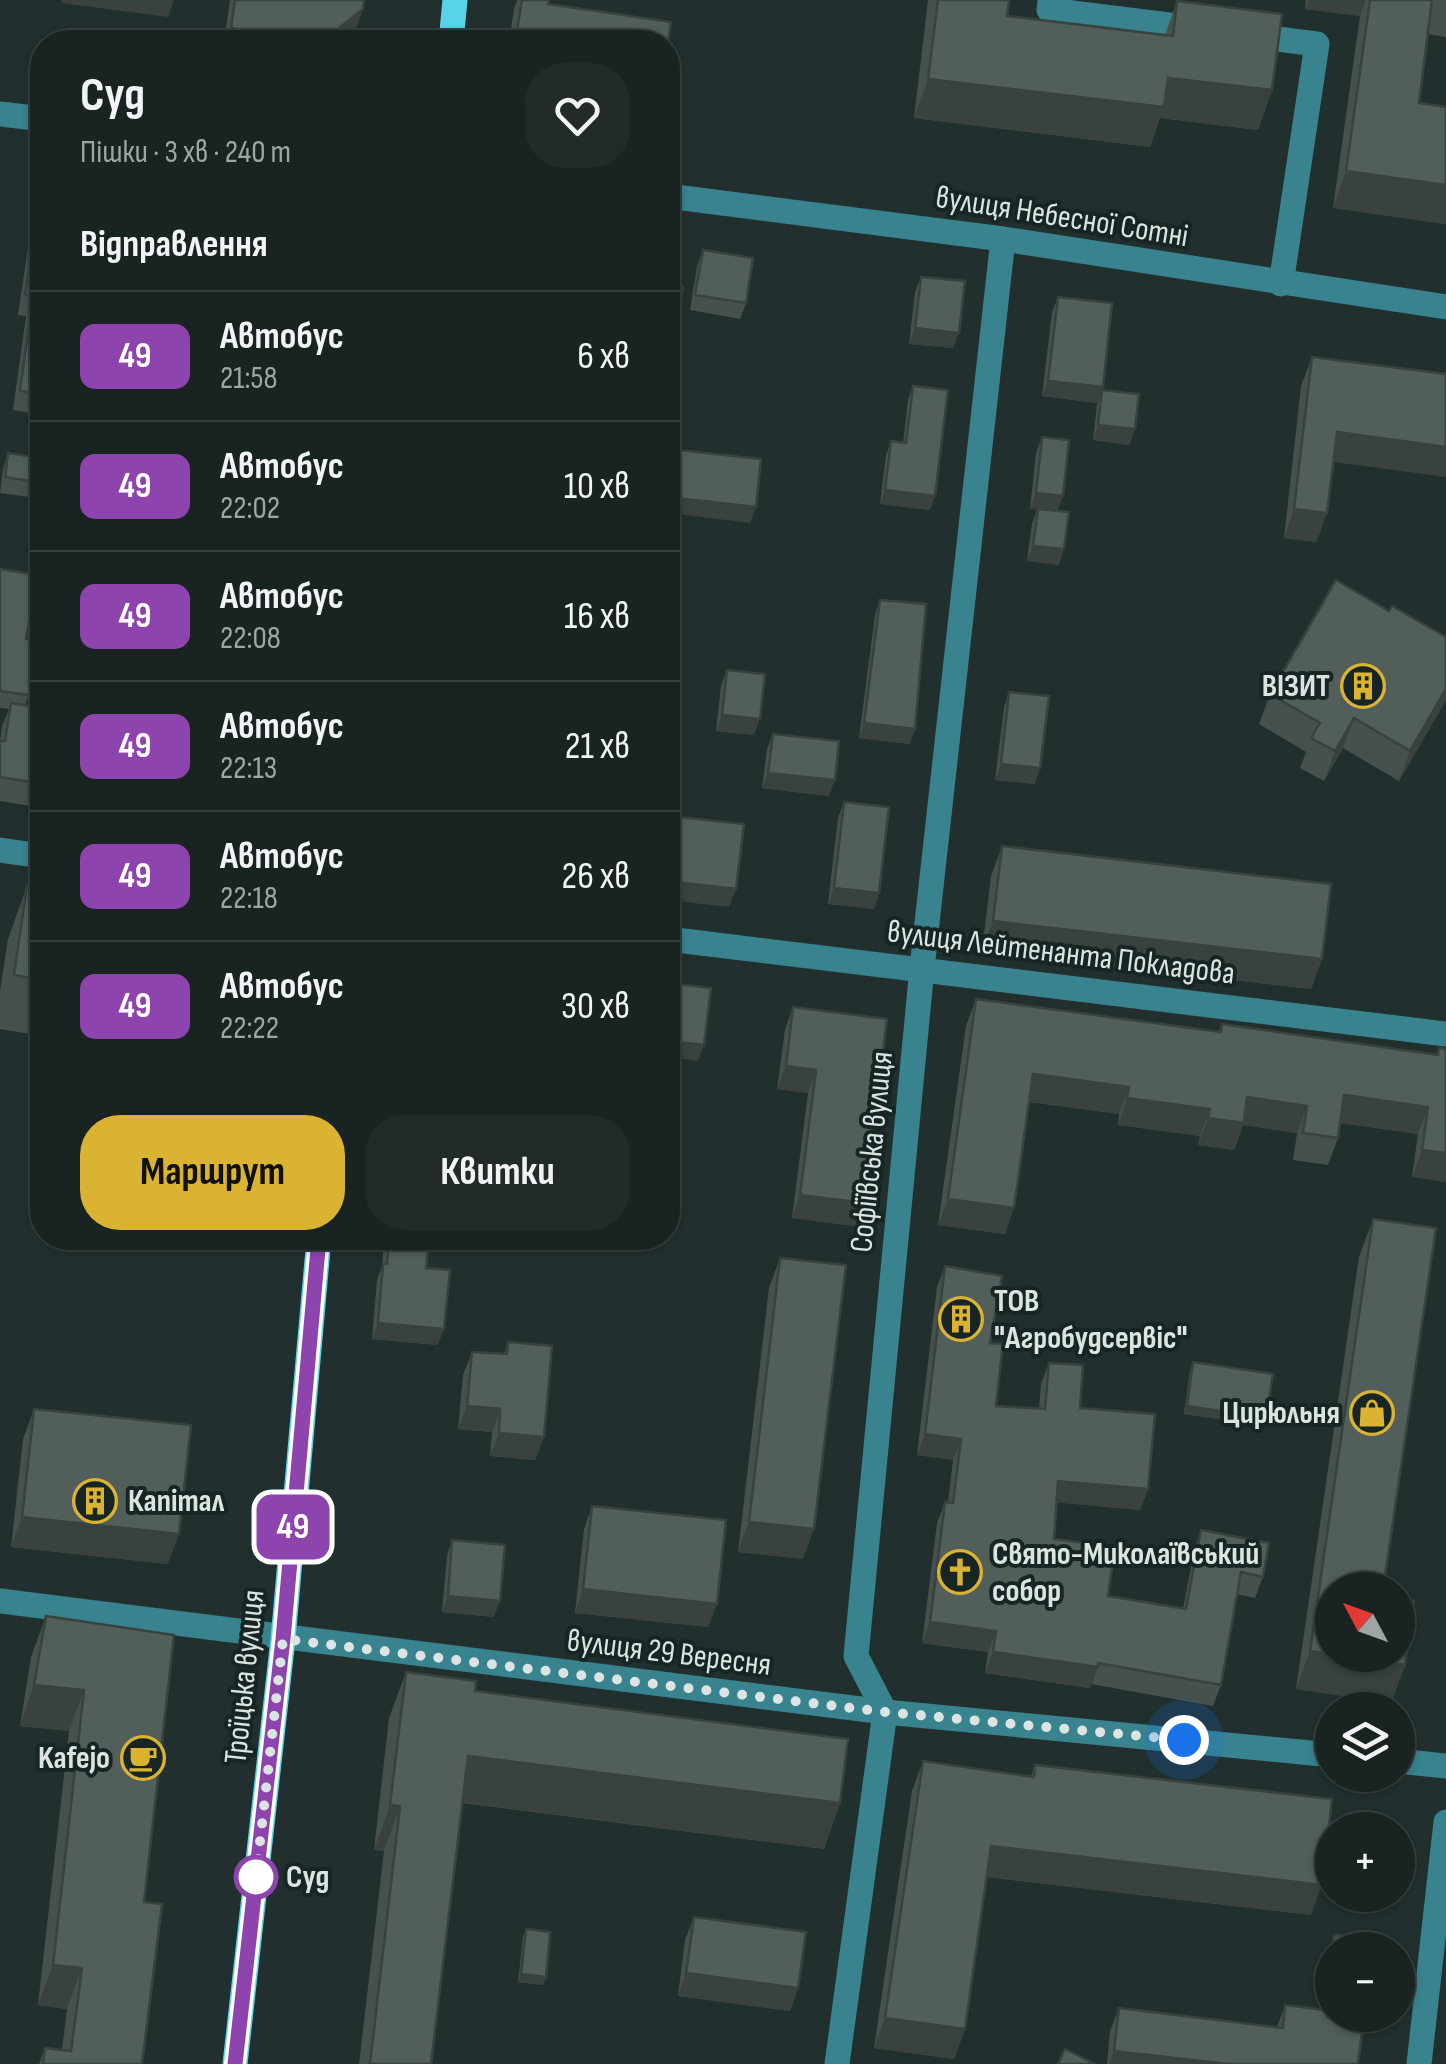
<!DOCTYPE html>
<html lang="uk">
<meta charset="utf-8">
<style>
:root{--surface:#192322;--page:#222b2a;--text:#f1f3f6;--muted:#9fa4a5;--line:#374040;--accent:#dab333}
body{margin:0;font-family:"Sofia Sans Condensed",sans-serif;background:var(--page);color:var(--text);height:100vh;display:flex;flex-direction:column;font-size:38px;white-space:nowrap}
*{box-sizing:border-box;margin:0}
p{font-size:32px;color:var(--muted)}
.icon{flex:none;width:55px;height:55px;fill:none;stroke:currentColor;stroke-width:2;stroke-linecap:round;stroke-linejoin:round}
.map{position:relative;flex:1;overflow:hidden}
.sheet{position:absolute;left:30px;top:30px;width:650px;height:1220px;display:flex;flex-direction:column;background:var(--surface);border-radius:40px;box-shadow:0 2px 8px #0004,0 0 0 2px var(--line)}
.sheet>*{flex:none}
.badge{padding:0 20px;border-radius:15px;font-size:35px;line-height:65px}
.needle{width:65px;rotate:311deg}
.fabs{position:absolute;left:1315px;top:1572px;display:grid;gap:20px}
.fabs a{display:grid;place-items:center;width:100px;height:100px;border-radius:50%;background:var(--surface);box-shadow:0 2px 8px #0004,0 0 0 2px var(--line);font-size:50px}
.you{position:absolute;width:50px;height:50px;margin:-25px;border:8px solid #fff;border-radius:50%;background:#1a73e8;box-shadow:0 0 0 15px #1a73e833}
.map>.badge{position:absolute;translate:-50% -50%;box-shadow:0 0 0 5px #fff}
h2{padding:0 50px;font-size:38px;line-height:90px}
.round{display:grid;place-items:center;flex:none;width:105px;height:105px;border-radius:40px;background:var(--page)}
.headline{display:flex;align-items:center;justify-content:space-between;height:170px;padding:0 50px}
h1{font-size:48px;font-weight:700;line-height:75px}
.button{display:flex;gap:20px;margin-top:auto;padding:20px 50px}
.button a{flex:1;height:115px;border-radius:40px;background:var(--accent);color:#111;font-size:40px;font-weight:700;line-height:115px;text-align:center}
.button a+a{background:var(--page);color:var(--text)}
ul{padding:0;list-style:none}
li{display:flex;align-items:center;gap:30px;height:130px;padding:0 50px;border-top:2px solid var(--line)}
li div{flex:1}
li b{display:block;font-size:38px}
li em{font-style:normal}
li .badge{min-width:110px;font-weight:700;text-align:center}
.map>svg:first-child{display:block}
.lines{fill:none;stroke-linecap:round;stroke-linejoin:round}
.minor{stroke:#38838e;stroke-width:25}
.major{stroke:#56d5e9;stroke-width:25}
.wall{fill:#46514d}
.shaded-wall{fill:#39423e}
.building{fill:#515e59;stroke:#39423e;stroke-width:2.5}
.line-casing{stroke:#fff;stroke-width:22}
.line{stroke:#8e44ad;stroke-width:15}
.walk{stroke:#dbe4e3;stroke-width:10;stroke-dasharray:0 18}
.stop-dot{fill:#fff;stroke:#8e44ad;stroke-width:5}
.labels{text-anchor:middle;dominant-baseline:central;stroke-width:8;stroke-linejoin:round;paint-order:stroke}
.street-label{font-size:32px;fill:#dbe4e3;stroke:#172524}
.poi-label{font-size:32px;font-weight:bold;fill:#dbe4e3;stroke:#172524;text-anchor:end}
.stop-label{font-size:32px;font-weight:bold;fill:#dbe4e3;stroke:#172524;text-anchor:start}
</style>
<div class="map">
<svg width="1446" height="2064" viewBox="0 0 1446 2064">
<rect width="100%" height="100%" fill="#212f2e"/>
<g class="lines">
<g class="minor">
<polyline points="1050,0 1049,10 1201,29"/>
<polyline points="1245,35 1317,44 1281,284"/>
<polyline points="0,114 42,119"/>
<polyline points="668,196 1003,239 1446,307"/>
<polyline points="0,850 42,856"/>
<polyline points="668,939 1446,1034"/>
<polyline points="0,1601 885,1712 1332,1755"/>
<polyline points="1398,1761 1446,1766"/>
<polyline points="837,2064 885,1712 856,1656 922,968 1003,239"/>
<polyline points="1419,2064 1446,1822"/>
</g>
<g class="major">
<polyline points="451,42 455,0"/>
<polyline points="235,2064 283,1639 319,1238"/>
</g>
</g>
<g class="wall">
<polygon points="230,0 364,0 363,9 355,30 340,42 224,42"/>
<polygon points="517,0 549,0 548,4 668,43 509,42 514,9"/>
<polygon points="928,0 1009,0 1007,16 1165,35 1177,1 1272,90 1258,130 1160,118 1150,147 914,118"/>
<polygon points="1306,0 1446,0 1446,37 1428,34 1419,103 1446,107 1446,224 1333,208 1360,16 1305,9"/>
<polygon points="42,204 42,415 13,410 26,316 18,315 28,248 35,228 39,229"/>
<polygon points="703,250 746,303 740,319 690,310 697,266"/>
<polygon points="921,277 953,348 909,344 915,292"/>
<polygon points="1058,297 1103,387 1097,403 1042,396 1052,312"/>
<polygon points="1312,357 1333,462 1327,513 1316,542 1284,538 1301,386"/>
<polygon points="913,386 930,510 880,504 886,455 891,441 903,443 908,400"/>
<polygon points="1102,390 1135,429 1129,445 1093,440 1097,405"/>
<polygon points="1042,437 1057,511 1059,565 1027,561 1032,524 1037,509 1030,509 1036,453"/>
<polygon points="8,453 42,458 42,556 29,554 37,498 0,493 3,469"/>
<polygon points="0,569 26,639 29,695 25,706 42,708 42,808 0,801 0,741 2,726 9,709 0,708"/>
<polygon points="880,600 910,744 859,738 875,615"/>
<polygon points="727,670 754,735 716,731 721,686"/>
<polygon points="1009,692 1035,784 995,780 1004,707"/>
<polygon points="1270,694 1446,700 1399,781 1343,748 1324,781 1300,768 1306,752 1259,724"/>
<polygon points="773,734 829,796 762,788 767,749"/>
<polygon points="844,802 879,893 874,909 828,904 838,818"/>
<polygon points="1002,846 1322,959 1311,989 982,951 991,876"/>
<polygon points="27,886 42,888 42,1036 0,1029 0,991 8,939"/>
<polygon points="976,999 1219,1031 1222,1024 1437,1055 1439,1048 1446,1049 1446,1182 1412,1177 1418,1134 1340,1123 1338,1138 1328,1165 1293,1160 1297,1133 1243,1125 1234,1150 1198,1145 1200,1136 1118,1125 1119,1114 1029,1102 1005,1234 938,1225 966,1026"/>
<polygon points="793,1007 864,1203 855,1226 792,1218 808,1093 777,1089 785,1030"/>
<polygon points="1373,1219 1332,1590 1405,1665 1391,1703 1296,1689 1359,1257"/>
<polygon points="384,1238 429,1238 426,1268 438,1345 372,1339 377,1280 382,1267"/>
<polygon points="780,1258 803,1559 738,1552 769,1288"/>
<polygon points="945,1266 990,1343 996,1406 1039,1409 1041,1384 1049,1363 1080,1408 1148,1489 1140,1510 1056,1502 1054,1539 1108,1596 1183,1609 1194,1551 1201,1530 1263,1577 1255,1598 1237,1594 1221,1685 1213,1706 1091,1684 1090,1688 985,1673 988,1652 922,1643 937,1523 945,1502 948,1502 953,1460 917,1455 937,1287"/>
<polygon points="508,1342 544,1437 535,1460 490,1456 492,1432 458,1429 463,1375 472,1352 504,1354"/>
<polygon points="1193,1362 1266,1418 1264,1426 1184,1414 1190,1370"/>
<polygon points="34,1409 168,1564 11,1547 23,1439"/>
<polygon points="592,1506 708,1627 575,1613 584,1529"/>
<polygon points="452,1540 494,1617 442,1612 447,1556"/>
<polygon points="46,1616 174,1635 144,1902 142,2064 39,2064 45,2048 62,2050 67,2009 38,2005 69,1731 20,1726 31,1657"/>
<polygon points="406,1672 475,1691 840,1803 824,1849 462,1803 431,2064 359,2064 384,1851 374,1850 389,1718"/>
<polygon points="923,1761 1031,1776 1035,1765 1311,1915 986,1877 965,2029 954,2059 874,2048 912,1791"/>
<polygon points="694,1917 798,1988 790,2011 678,1996 685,1940"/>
<polygon points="526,1929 546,1977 543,1985 518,1982 523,1937"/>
<polygon points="1334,1935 1358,2064 1107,2064 1110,2031 1119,2008 1277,2027 1285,2005 1320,2009 1326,1958"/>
</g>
<g class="shaded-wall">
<polygon points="62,0 174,0 168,17 61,3"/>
<polygon points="1309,0 1366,0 1360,16 1305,9"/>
<polygon points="363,9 355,30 340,42 329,42 333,33"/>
<polygon points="231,28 249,31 245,42 226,42"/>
<polygon points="1168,78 1272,90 1258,130 1160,118 1150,147 914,118 928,79"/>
<polygon points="1346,171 1446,185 1446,224 1333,208"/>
<polygon points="915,328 959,333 953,348 909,344"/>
<polygon points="1048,381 1103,387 1097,403 1042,396"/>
<polygon points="1098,425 1135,429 1129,445 1093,440"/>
<polygon points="1337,432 1446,447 1446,477 1326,461"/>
<polygon points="885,490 935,496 930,510 880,504"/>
<polygon points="1036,493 1063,496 1057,512 1030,509"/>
<polygon points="668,497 756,507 750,523 668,513"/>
<polygon points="1294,509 1327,513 1316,542 1284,538"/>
<polygon points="1033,546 1064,549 1059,565 1027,561"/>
<polygon points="1446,689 1446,700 1399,781 1410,751"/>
<polygon points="722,715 760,719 754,735 716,731"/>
<polygon points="1354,718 1343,748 1324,781 1335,751"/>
<polygon points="864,723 915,729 910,744 859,738"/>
<polygon points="1001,764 1040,768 1035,784 995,780"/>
<polygon points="768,773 835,780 829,796 762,788"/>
<polygon points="668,881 736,889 729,907 668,900"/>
<polygon points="834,888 879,893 874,909 828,904"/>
<polygon points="993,921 1322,959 1311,989 982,951"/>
<polygon points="668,1041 704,1045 698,1061 668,1057"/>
<polygon points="786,1066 816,1070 808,1093 777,1089"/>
<polygon points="1033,1074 1129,1087 1119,1114 1023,1101"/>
<polygon points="1344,1095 1428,1107 1418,1134 1334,1122"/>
<polygon points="1247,1097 1307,1106 1297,1133 1243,1125 1234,1150 1198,1145 1208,1118"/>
<polygon points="1127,1098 1210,1109 1200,1136 1118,1125"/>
<polygon points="1422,1150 1446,1153 1446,1182 1412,1177"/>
<polygon points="800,1195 864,1203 855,1226 792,1218"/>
<polygon points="948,1199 1014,1208 1005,1234 938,1225"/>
<polygon points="143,1238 203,1238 200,1246"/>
<polygon points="378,1323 444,1329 438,1345 372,1339"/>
<polygon points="467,1406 500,1409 492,1432 458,1429"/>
<polygon points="1187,1406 1266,1418 1264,1426 1184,1414"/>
<polygon points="499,1433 544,1437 535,1460 490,1456"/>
<polygon points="925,1434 961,1439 953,1460 917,1455"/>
<polygon points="1058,1481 1148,1489 1140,1510 1050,1502"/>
<polygon points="22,1517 179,1534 168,1564 11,1547"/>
<polygon points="749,1522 814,1529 803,1559 738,1552"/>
<polygon points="583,1589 717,1604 708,1627 575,1613"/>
<polygon points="448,1596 500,1601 494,1617 442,1612"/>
<polygon points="930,1622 996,1631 988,1652 922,1643"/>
<polygon points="1310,1651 1405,1665 1391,1703 1296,1689"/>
<polygon points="993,1652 1098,1667 1090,1688 985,1673"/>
<polygon points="34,1685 84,1690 69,1731 20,1726"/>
<polygon points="468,1756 840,1803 824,1849 451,1801"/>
<polygon points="390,1805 400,1806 384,1851 374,1850"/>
<polygon points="991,1846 1322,1885 1311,1915 980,1876"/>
<polygon points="53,1965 82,1968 67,2009 38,2005"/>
<polygon points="686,1973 798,1988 790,2011 678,1996"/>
<polygon points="521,1974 546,1977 543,1985 518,1982"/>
<polygon points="885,2018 965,2029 954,2059 874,2048"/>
<polygon points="1114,2051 1228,2064 1109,2064"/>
</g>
<g class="building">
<polygon points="235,0 364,0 363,9 333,33 332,42 248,42 249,31 231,28"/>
<polygon points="522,0 549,0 548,4 671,22 668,43 515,42"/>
<polygon points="938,0 1009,0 1007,16 1173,36 1177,1 1282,14 1272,90 1168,78 1164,107 928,79"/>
<polygon points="1370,0 1432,0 1419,103 1446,107 1446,185 1346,171"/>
<polygon points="35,228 42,229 42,394 20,391 33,297 25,295"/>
<polygon points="703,250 753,258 746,303 695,295"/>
<polygon points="921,277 965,281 959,333 915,328"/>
<polygon points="668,284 683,287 668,388"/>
<polygon points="1058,297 1112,303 1103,387 1048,381"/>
<polygon points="1312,357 1446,374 1446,447 1337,432 1327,513 1294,509"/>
<polygon points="913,386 948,390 935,496 885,490 891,441 906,443"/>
<polygon points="1102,390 1139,394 1135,429 1098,425"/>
<polygon points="1042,437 1069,440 1063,496 1036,493"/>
<polygon points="669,449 761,459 756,507 668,497"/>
<polygon points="8,453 42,458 42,483 5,477"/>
<polygon points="42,487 42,539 34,538"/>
<polygon points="1038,509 1069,512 1064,549 1033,546"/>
<polygon points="0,569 37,575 26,639 37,641 29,695 0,691"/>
<polygon points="1336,580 1389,611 1392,606 1446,637 1446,689 1410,751 1354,718 1335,751 1311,738 1320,723 1270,694"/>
<polygon points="880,600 926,604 915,729 864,723"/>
<polygon points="727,670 765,674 760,719 722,715"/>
<polygon points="1009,692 1049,696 1040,768 1001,764"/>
<polygon points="11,703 42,708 42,784 0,777 0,741 5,741"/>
<polygon points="773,734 839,741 835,780 768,773"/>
<polygon points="844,802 889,807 879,893 834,888"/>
<polygon points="668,816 744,824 736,889 668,881"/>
<polygon points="1002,846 1331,884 1322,959 993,921"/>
<polygon points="27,886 42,888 42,980 14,975"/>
<polygon points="668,983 711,988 704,1045 668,1041"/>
<polygon points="976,999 1221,1032 1222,1024 1438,1055 1439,1048 1446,1049 1446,1153 1422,1150 1428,1107 1344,1095 1338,1138 1303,1133 1307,1106 1247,1097 1244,1123 1208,1118 1210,1109 1127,1098 1129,1087 1033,1074 1014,1208 948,1199"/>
<polygon points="793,1007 887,1019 864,1203 800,1195 816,1070 786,1066"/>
<polygon points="1373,1219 1436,1228 1383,1590 1332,1590 1332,1654 1310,1651"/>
<polygon points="389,1238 429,1238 426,1268 450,1270 444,1329 378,1323 383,1264 387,1264"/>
<polygon points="780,1258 846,1265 814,1529 749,1522"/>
<polygon points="945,1266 1002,1276 990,1343 1003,1344 996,1406 1045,1409 1049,1363 1083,1365 1080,1408 1155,1414 1148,1489 1058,1481 1054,1539 1115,1547 1108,1596 1186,1609 1201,1530 1269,1543 1263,1577 1241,1572 1221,1685 1098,1663 1098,1667 993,1652 996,1631 930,1622 945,1502 953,1503 961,1439 925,1434"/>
<polygon points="508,1342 552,1346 544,1437 499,1433 500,1409 467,1406 472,1352 507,1354"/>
<polygon points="1193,1362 1273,1374 1266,1418 1187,1406"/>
<polygon points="34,1409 191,1425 179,1534 22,1517"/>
<polygon points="592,1506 726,1520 717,1604 583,1589"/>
<polygon points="452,1540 505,1545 500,1601 448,1596"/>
<polygon points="1398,1598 1414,1601 1405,1665 1338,1655 1398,1655"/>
<polygon points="46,1616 174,1635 144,1902 162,1904 142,2064 43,2064 45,2048 71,2051 82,1968 53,1965 84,1690 34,1685"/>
<polygon points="406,1672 476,1681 475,1691 848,1739 840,1803 468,1756 431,2064 370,2064 400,1806 390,1805"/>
<polygon points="923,1761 1034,1777 1035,1765 1332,1799 1322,1885 991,1846 965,2029 885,2018"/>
<polygon points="694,1917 806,1932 798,1988 686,1973"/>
<polygon points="526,1929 550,1932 546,1977 521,1974"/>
<polygon points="1334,1935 1373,1939 1371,1950 1332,1950"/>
<polygon points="1332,1950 1332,2015 1364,2015 1358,2064 1228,2064 1114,2051 1119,2008 1283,2028 1285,2005 1325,2010"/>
<polygon points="1065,2049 1095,2064 1058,2064"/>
</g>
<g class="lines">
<g class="line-casing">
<polyline id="line" points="235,2064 283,1639 319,1238"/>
</g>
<use href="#line" class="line"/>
<polyline class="walk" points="256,1877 283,1639 885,1712 1184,1740"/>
</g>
<defs>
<g id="building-ring" transform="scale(2.25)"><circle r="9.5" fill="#172524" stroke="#dab333" stroke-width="1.5"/><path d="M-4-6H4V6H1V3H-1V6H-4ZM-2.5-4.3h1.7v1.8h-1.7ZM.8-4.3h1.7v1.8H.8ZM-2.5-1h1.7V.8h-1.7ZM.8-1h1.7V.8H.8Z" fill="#dab333"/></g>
<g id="shop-ring" transform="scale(2.25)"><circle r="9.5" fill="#172524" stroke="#dab333" stroke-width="1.5"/><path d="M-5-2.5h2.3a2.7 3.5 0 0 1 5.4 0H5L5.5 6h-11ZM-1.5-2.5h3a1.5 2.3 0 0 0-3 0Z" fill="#dab333"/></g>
<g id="church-ring" transform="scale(2.25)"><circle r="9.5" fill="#172524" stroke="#dab333" stroke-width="1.5"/><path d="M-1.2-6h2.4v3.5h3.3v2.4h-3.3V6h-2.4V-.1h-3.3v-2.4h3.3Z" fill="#dab333"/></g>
<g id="cafe-ring" transform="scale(2.25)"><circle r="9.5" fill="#172524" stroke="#dab333" stroke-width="1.5"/><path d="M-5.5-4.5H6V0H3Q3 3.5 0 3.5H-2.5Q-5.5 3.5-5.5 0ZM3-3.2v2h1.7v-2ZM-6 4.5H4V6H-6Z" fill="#dab333"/></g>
</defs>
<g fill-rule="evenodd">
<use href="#building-ring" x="1363" y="686"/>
<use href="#building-ring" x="961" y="1319"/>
<use href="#shop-ring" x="1372" y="1413"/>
<use href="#building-ring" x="95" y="1501"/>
<use href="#church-ring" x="960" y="1572"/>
<use href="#cafe-ring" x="143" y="1758"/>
</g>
<circle class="stop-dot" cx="256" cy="1877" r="20"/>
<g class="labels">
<g class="street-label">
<text transform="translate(1062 217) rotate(9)">вулиця Небесної Сотні</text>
<text transform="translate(1061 953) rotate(7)">вулиця Лейтенанта Покладова</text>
<text transform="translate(872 1152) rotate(-84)">Софіївська вулиця</text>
<text transform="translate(669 1653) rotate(7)">вулиця 29 Вересня</text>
<text transform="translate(245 1677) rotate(-84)">Троїцька вулиця</text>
</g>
<g class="poi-label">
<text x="1330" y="686">ВІЗИТ</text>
<text x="994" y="1301" text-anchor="start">ТОВ<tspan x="994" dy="37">"Агробудсервіс"</tspan></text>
<text x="1340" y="1413">Цирюльня</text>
<text x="128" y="1501" text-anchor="start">Капітал</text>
<text x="992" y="1554" text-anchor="start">Свято-Миколаївський<tspan x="992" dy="37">собор</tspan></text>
<text x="110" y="1758">Kafejo</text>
</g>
<g class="stop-label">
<text x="286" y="1877">Суд</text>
</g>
</g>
</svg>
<div class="fabs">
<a><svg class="needle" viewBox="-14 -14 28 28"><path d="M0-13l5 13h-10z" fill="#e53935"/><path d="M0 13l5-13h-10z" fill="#9fa4a5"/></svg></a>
<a><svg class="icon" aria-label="layers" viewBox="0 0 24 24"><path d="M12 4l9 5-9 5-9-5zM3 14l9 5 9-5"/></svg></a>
<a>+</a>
<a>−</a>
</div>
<div class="you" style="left:1184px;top:1740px"></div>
<b class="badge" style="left:293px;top:1527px;background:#8e44ad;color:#fff">49</b>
<section class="sheet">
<div class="headline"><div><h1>Суд</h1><p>Пішки · 3 хв · 240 m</p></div><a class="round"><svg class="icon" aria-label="heart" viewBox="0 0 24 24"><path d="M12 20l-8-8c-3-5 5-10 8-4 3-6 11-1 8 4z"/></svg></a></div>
<h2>Відправлення</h2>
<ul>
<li><span class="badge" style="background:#8e44ad;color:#fff">49</span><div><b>Автобус</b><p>21:58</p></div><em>6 хв</em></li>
<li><span class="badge" style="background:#8e44ad;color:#fff">49</span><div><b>Автобус</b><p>22:02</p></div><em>10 хв</em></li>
<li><span class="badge" style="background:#8e44ad;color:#fff">49</span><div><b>Автобус</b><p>22:08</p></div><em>16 хв</em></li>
<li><span class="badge" style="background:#8e44ad;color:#fff">49</span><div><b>Автобус</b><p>22:13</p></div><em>21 хв</em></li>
<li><span class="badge" style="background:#8e44ad;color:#fff">49</span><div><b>Автобус</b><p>22:18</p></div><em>26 хв</em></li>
<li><span class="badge" style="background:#8e44ad;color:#fff">49</span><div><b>Автобус</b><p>22:22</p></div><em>30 хв</em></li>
</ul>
<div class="button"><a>Маршрут</a><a>Квитки</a></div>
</section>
</div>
